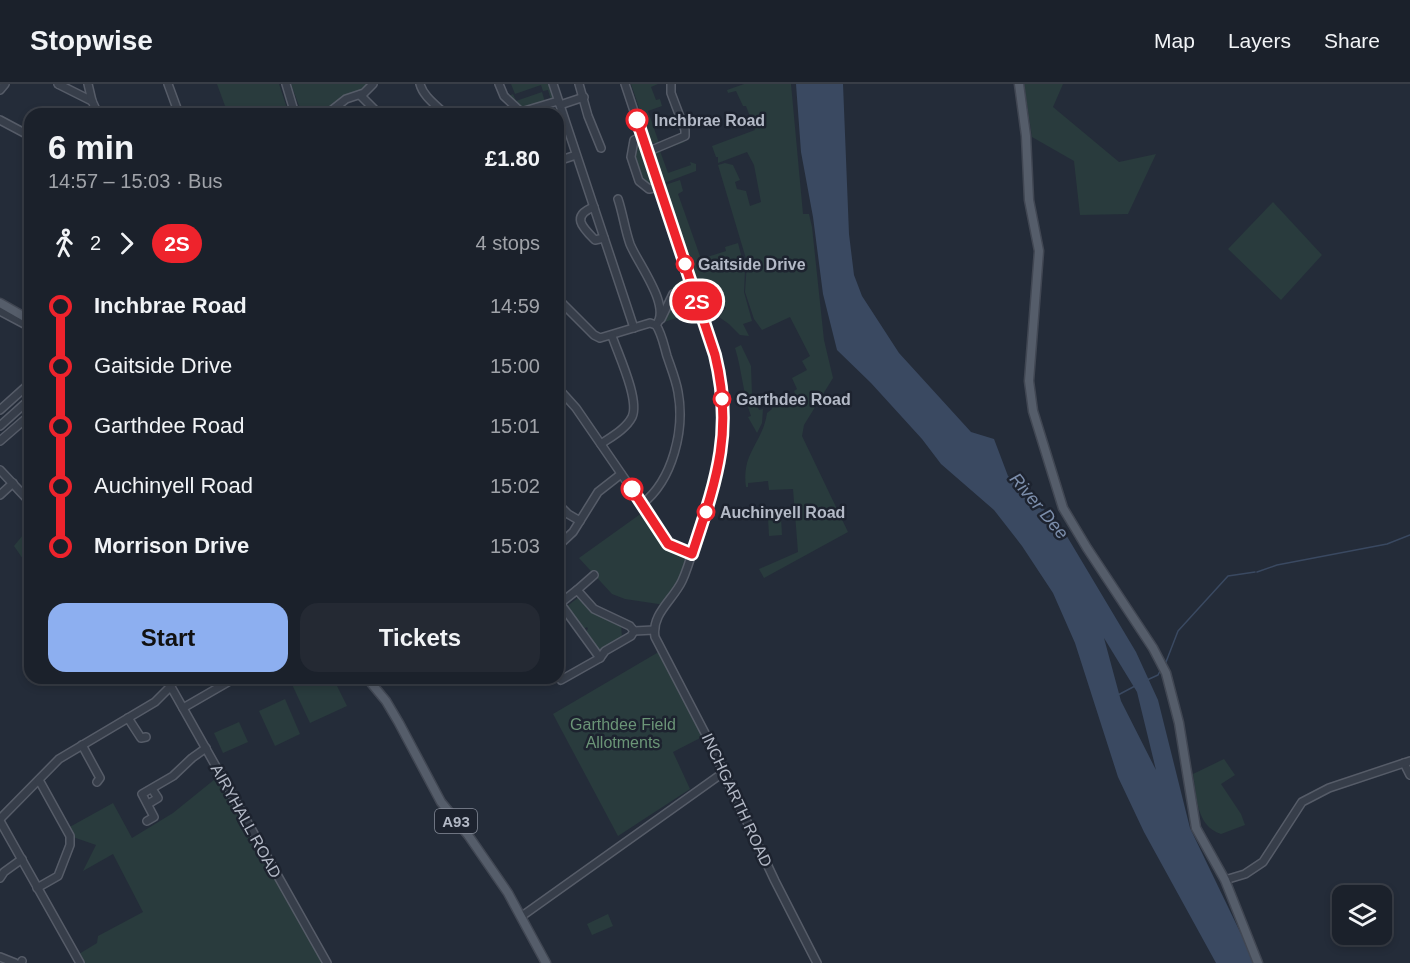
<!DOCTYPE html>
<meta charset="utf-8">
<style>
:root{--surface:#1b212b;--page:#242933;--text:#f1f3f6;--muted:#a0a3a9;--line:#393e47;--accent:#8daff0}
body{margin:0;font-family:Arial,sans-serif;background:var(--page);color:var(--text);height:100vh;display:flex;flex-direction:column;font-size:22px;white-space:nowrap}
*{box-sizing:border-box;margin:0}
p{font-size:20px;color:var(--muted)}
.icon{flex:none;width:33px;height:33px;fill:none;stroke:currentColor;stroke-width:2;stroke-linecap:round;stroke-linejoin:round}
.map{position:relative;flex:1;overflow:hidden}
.drawer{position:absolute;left:24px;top:24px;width:540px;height:576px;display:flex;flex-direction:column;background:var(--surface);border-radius:18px;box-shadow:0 3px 9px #0003,0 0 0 2px var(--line)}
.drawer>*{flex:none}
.badge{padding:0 12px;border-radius:20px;font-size:21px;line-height:39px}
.buttons{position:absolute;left:1332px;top:801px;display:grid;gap:12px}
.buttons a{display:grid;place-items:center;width:60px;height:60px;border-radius:12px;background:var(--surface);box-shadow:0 3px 9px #0003,0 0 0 2px var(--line);font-size:30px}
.map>.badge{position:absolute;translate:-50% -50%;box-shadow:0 0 0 3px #fff}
.legs{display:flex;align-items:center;gap:9px;height:66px;padding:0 24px;font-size:20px}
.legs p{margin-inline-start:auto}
.head{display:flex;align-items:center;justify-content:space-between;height:102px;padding:0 24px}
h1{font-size:33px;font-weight:600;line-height:45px}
.action{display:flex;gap:12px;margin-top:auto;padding:12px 24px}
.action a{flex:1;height:69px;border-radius:18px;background:var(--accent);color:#111;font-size:24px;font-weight:600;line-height:69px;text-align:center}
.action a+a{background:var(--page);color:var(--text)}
ul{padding:0 24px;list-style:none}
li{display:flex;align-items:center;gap:21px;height:60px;font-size:22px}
li i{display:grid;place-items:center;width:9px;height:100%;margin:0 8px;background:currentColor}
li i::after{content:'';width:15px;height:15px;margin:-8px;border:4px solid;border-radius:50%;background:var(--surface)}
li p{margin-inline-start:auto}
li:first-child i{background:linear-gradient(#0000 50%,currentColor 0)}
li:last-child i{background:linear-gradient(currentColor 50%,#0000 0)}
header{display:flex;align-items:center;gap:36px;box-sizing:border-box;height:84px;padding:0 30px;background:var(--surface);border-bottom:2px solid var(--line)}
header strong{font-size:28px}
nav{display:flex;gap:33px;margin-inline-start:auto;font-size:21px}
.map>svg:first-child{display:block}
.green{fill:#293b3d}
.water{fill:#3a4961;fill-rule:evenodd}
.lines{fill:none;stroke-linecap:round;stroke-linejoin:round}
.stream{stroke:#3a4961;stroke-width:1.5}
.minor-casing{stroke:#565c68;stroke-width:10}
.major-casing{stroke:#414753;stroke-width:11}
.minor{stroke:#373e4a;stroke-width:7}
.major{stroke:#555d6a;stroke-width:8}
.line-1-casing{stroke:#fff;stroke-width:14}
.line-1{stroke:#ee232c;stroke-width:9}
.stop-1-dot{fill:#fff;stroke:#ee232c;stroke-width:3}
.labels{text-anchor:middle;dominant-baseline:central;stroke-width:5;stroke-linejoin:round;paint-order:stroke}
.shield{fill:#1d232f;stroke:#868c99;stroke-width:1.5}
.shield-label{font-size:15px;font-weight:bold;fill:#b3b9c6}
.stop-label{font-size:16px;font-weight:bold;fill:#b3b9c6;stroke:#1d232f;text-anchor:start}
.park-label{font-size:16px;fill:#6b9577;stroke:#1d232f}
.street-label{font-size:16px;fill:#b3b9c6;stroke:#1d232f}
.water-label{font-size:18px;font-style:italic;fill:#7c8eab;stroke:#1d232f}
</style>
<header>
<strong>Stopwise</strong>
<nav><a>Map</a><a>Layers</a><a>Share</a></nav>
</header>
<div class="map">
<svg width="1410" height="879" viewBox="0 0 1410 879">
<rect width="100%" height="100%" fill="#242c39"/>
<g class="green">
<polygon points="217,0 279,0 289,30 228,30"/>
<polygon points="291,0 367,0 361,6 344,12 322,30 302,30"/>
<polygon points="511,0 549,0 554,17 529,26 527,22 518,24 506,13 513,10 516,17 542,8 545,18 551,16 548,6 543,7 541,1 515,10"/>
<polygon points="631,0 658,0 651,3 656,16 660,15 662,22 648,27 659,59 651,59"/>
<path d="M744 0H791L803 130H809L812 143 824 256 833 294 804 341 802 352 848 448 764 494 759 485 798 468 793 405 769 406 768 397 748 399V403H746C745 397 745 390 746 384 749 365 764 352 767 329L772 325 771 322 787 314 790 318 797 314 794 307 797 305 792 294 807 286 802 277 810 272 790 233 762 246 754 235 745 208 747 178 718 81 725 79 733 81 740 96 735 98 737 105 746 107 750 122 761 118 754 81 747 68 718 79V73H716L712 62 755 46 746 22H743L736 7 728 9 727 6Z"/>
<polygon points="1024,0 1063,0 1053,23 1119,78 1156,70 1128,130 1080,131 1074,77 1032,53"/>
<path d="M638 56 654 102 650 103C635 93 631 75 635 58Z"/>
<polygon points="682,57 685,58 660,67 668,89 691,81 690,78 696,80 696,87 664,99 655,71 656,67"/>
<polygon points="680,96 683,107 678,110 701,175 726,167 725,163 738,159 745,186 744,208 752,237 743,240 749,252 740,251 729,240 719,233 726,224 719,217 712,228 706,224 665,101"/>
<polygon points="1273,118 1322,171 1281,216 1228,165"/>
<polygon points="683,195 687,201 696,228 664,238 673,219 676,222 672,223 675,233 686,229 682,215 679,213 677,216 673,215 672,204 674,202"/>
<path d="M741 261 751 282 752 310 759 326 763 325 762 339 757 349 748 333 751 332C743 310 742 286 735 264Z"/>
<polygon points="646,426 664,456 691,470 685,490 665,521 625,515 612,510 579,474"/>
<polygon points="781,433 782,451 769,452 768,434"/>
<polygon points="23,451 30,459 30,485 14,462"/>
<polygon points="579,513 621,540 622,554 600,567 597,567 585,548 588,545 587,543 583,545 580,544 566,523"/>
<polygon points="662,566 706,651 673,668 690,705 618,752 553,630"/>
<polygon points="289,594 333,594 347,622 310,639"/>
<polygon points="285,615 300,650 275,662 259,627"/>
<polygon points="239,638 248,658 223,669 214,649"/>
<path d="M1224 675 1235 691 1221 700 1241 730 1245 741 1221 750C1196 742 1197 713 1193 690Z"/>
<polygon points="220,691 326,879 84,879 79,870 97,859 98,852 143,828 113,770 83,787 96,761 70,752 66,745 113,719 132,754 173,729"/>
<polygon points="608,830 613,842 592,851 587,840"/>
</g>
<path class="water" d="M796 0H843L849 150 854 191 862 212 899 269 971 348 994 355 1008 392 1059 439 1136 568 1158 616 1190 744 1255 879H1216L1144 748 1118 693 1075 559 1053 509 1022 462 994 426 941 380 922 355 871 299 837 266 823 210 813 133 801 68ZM1104 554 1137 608 1156 686 1121 617Z"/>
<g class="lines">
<g class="stream">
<polyline points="1257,488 1277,481 1387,460 1410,451"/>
<polyline points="1166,578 1178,547 1228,492 1255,488"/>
<polyline points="1147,596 1158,591 1160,587"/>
<polyline points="1118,611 1135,602"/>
</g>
<g class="minor-casing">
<g id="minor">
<polyline points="58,0 92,17"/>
<polyline points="88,0 92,17 98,30"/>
<polyline points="168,0 179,30"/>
<polyline points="286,0 295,30"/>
<path d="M420 0C423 12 436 21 445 30"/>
<polyline points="499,0 504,12 521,28 558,17"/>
<polyline points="553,0 634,244"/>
<polyline points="579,0 588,32 601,64"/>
<path d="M625 0 715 271C732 338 720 385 698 449 693 465 689 482 682 497 673 516 651 530 655 553L706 651 775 797 817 879"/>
<polyline points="0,6 5,0"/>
<polyline points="360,11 379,30"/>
<polyline points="560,21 584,13"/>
<polyline points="327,30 346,15 364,9 373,0"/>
<polyline points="0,36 30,52"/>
<polyline points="643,52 634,56 631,73 639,97 649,105 660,103"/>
<polyline points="647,68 685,52 685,46 671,9 671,0"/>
<polyline points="558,77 576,71"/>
<path d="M618 115C623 130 625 146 630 160 638 180 672 223 656 241"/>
<path d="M594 123C570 132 583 144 595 156L604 154"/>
<polyline points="558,215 594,251 600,254 650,239 656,241"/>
<polyline points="0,227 30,243"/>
<polyline points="661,235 673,210"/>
<polyline points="558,304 576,324 642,420 664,456 672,463 691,470"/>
<polyline points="0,326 30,299"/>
<polyline points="0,342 30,315"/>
<polyline points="0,357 30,331"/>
<path d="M601 360C611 353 626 345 632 333 640 316 618 270 612 252"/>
<polyline points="0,386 30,418"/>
<polyline points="0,411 13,399"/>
<polyline points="558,420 568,430 580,437"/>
<path d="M642 420C673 396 685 345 678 308 676 296 671 284 667 272 664 262 662 250 656 241"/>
<polyline points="558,462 573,448 598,408 621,390"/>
<polyline points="577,506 594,491"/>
<polyline points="560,519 600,574"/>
<polyline points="558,521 577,506 594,525 630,542 634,547 654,546"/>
<polyline points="558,592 561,596 600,574 605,567 631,552 634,547"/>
<polyline points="166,594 327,879"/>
<polyline points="183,624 235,594"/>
<polyline points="128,634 141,654 146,653"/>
<polyline points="82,661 100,694 97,698"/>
<polyline points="1404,679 1410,691"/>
<polyline points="148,720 158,714 152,705"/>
<polyline points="0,735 59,675 155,618 171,602"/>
<polyline points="0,737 80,879"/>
<polyline points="147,737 154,733 142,710 173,692 192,674 206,664"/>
<polyline points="0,794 4,788 22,775"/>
<polyline points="1225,796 1245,790 1263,778 1302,718 1329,704 1410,677"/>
<polyline points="37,804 58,792 70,761 70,752 39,696"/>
<polyline points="522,832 724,688"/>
<polyline points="0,873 15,879"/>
<polyline points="21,879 22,877"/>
</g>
</g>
<g class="major-casing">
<g id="major">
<polyline points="1019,0 1026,52 1029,116 1039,167 1029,297 1033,327 1063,424 1087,464 1153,564 1166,589 1179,639 1196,744 1225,796 1258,879"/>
<polyline points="0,219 30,236"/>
<polyline points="367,594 386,617 399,639 441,718 468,751 508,809 546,879"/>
</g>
</g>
<use href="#minor" class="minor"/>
<use href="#major" class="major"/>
</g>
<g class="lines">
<g class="line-1-casing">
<path id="line-1" d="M632 405 668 460 692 470C716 397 734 349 715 271L637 36"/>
</g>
<use href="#line-1" class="line-1"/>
</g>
<g class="stop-1-dot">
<circle cx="637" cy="36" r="10"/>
<circle cx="685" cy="180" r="8"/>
<circle cx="722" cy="315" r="8"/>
<circle cx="632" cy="405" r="10"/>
<circle cx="706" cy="428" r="8"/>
</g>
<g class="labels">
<rect class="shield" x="435" y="725" width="42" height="24" rx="4.5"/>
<g class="shield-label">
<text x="456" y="737">A93</text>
</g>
<g class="stop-label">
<text x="654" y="36">Inchbrae Road</text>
<text x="698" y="180">Gaitside Drive</text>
<text x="736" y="315">Garthdee Road</text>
<text x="720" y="428">Auchinyell Road</text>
</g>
<g class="park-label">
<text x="623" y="640">Garthdee Field<tspan x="623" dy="18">Allotments</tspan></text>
</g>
<g class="street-label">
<text transform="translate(737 716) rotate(65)">INCHGARTH ROAD</text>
<text transform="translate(246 737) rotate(61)">AIRYHALL ROAD</text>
</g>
<g class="water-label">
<text transform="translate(1039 422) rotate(50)">River Dee</text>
</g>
</g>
</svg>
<div class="buttons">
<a><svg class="icon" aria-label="layers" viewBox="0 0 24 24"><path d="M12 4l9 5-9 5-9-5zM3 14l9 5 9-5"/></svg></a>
</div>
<b class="badge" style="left:697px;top:217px;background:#ee232c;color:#fff">2S</b>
<section class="drawer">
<div class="head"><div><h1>6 min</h1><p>14:57 – 15:03 · Bus</p></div><b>£1.80</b></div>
<div class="legs"><svg class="icon" aria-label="walk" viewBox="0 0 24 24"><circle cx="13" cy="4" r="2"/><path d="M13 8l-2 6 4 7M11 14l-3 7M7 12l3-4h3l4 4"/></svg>2<svg class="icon" aria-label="forward" viewBox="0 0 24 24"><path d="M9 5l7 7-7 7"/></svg><b class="badge" style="background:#ee232c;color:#fff">2S</b><p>4 stops</p></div>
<ul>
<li><i style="color:#ee232c"></i><b>Inchbrae Road</b><p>14:59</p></li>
<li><i style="color:#ee232c"></i><span>Gaitside Drive</span><p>15:00</p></li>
<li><i style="color:#ee232c"></i><span>Garthdee Road</span><p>15:01</p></li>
<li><i style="color:#ee232c"></i><span>Auchinyell Road</span><p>15:02</p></li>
<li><i style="color:#ee232c"></i><b>Morrison Drive</b><p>15:03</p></li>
</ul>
<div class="action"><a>Start</a><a>Tickets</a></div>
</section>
</div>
